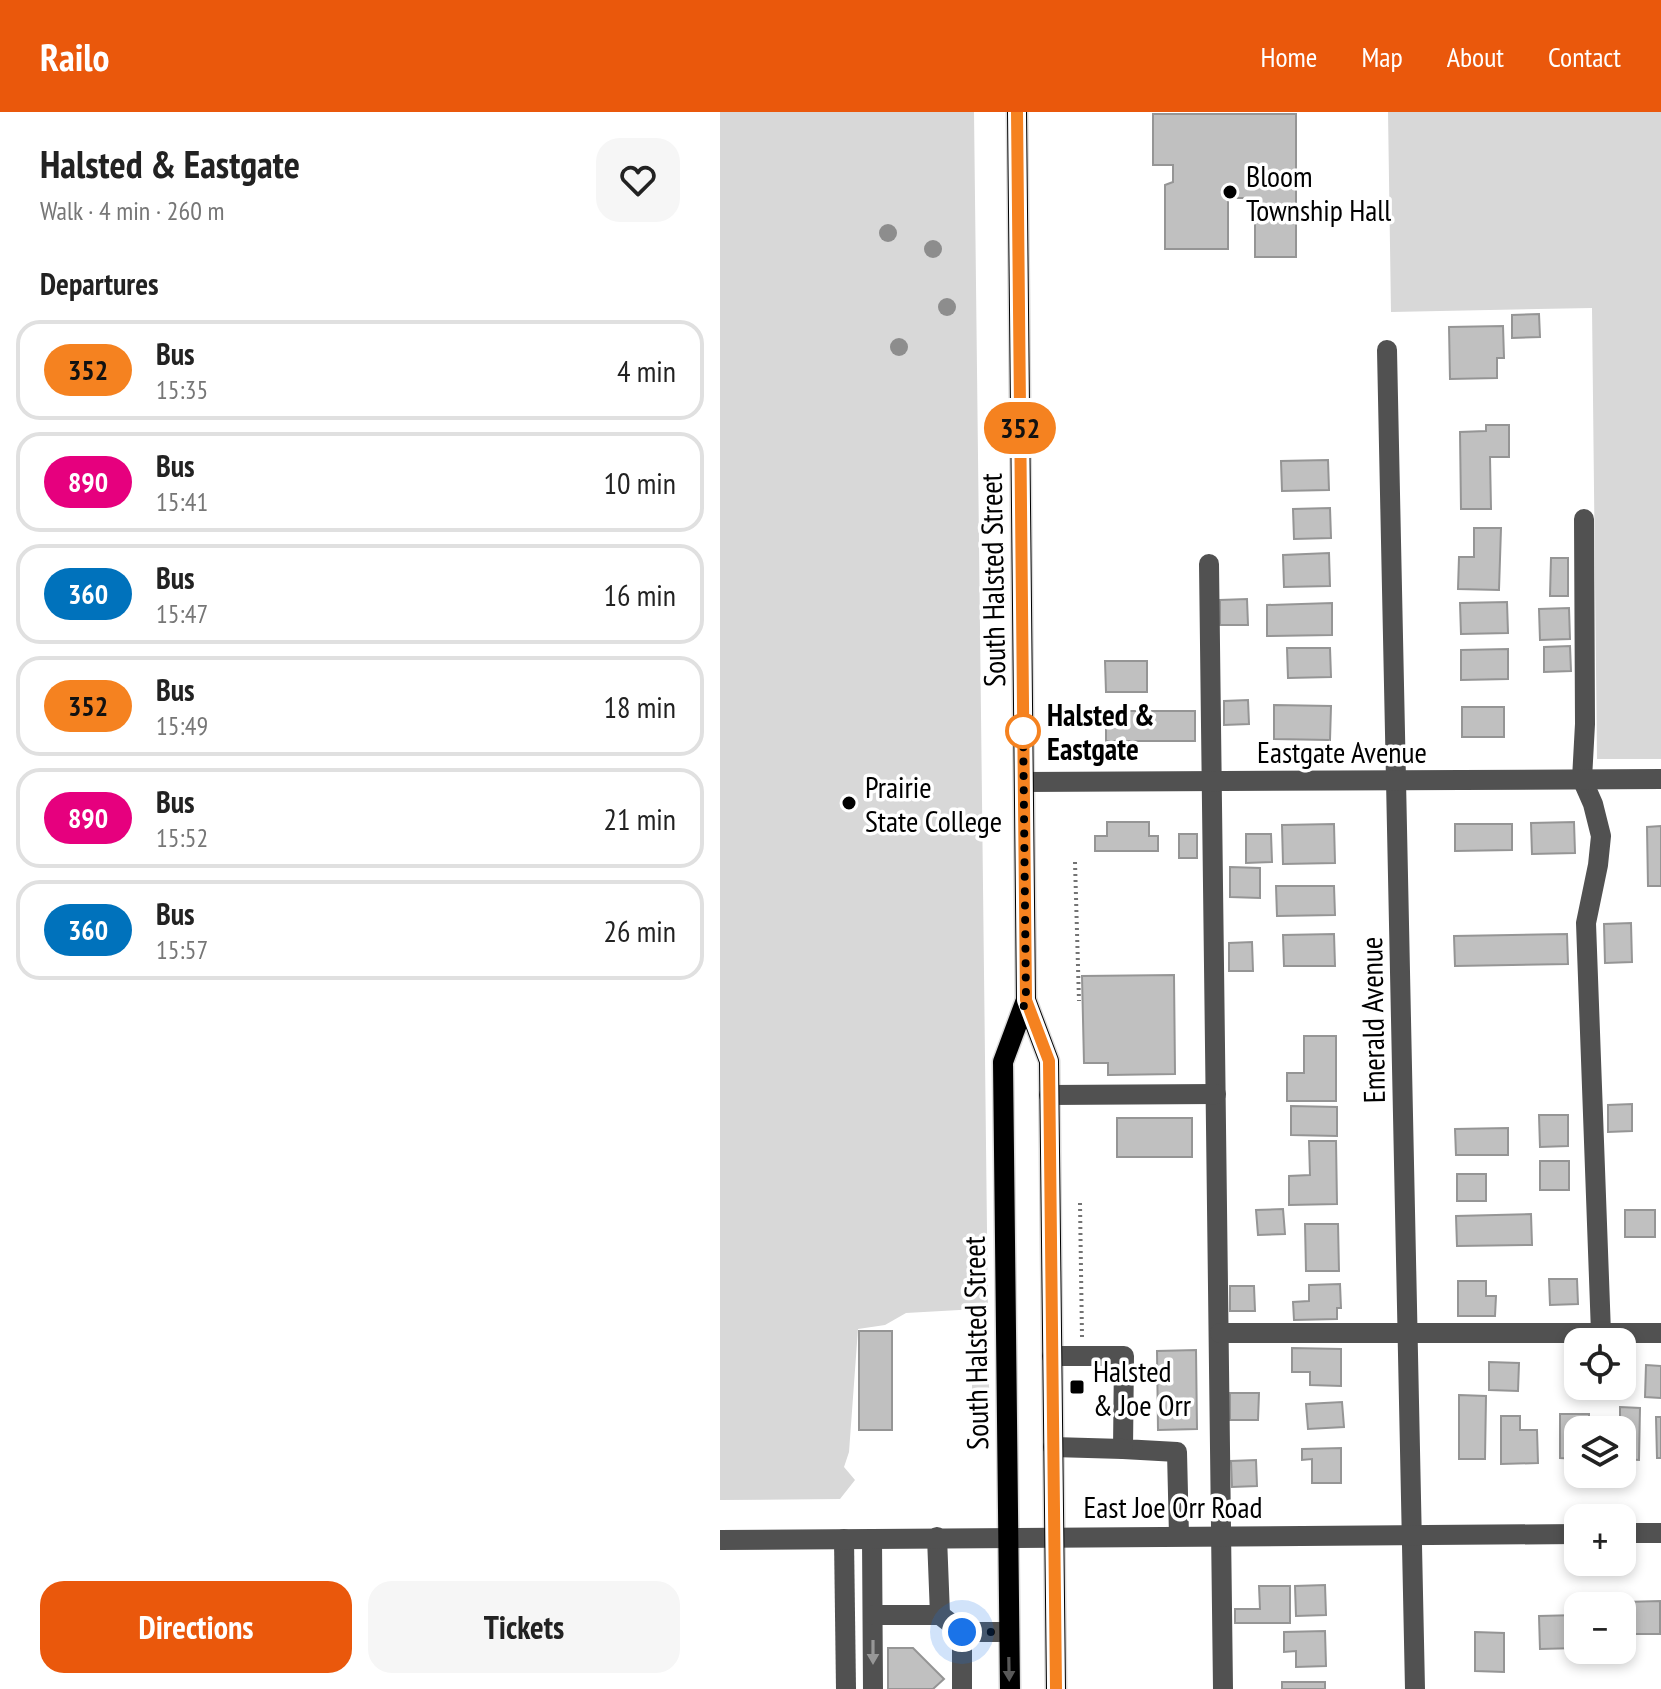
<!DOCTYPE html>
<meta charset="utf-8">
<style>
:root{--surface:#fff;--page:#f6f6f6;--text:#222;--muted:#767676;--line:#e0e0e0;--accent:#ea580c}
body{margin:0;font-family:"PT Sans Narrow",sans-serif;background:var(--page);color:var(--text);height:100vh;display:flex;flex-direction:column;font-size:30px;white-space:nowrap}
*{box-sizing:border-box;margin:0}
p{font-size:26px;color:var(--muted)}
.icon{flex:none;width:44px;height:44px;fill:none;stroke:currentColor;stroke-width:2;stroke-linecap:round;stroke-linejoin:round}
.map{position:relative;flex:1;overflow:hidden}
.side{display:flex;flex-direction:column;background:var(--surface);width:720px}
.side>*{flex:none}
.badge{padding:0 16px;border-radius:26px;font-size:28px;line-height:52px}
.fabs{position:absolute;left:844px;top:1216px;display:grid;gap:16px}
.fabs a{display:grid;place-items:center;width:72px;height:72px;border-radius:16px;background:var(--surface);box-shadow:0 4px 12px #0003;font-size:40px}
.you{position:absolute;width:40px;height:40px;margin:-20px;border:6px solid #fff;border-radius:50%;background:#1a73e8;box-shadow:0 0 0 12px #1a73e833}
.map>.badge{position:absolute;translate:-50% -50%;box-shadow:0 0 0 4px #fff}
h2{padding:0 40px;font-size:30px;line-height:72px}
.round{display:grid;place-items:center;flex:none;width:84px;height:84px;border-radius:24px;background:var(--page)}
.overview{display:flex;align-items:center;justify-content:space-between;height:136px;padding:0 40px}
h1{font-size:38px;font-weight:700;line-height:60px}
.cta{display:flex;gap:16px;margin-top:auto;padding:16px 40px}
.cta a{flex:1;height:92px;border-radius:24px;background:var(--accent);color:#fff;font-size:32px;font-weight:700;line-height:92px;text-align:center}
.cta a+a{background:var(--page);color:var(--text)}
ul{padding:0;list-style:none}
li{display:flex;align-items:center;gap:24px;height:100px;margin:0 16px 12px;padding:0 24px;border:4px solid var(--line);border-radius:24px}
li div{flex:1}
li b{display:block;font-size:30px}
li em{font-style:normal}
li .badge{min-width:88px;font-weight:700;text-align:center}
header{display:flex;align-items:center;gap:48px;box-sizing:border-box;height:112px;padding:0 40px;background:var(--accent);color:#fff}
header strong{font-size:38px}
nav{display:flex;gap:44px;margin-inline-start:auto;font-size:28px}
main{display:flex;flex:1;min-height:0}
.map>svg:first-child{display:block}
.green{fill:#d8d8d8}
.building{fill:#c0c0c0;stroke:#959595;stroke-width:2}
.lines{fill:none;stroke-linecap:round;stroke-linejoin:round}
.major-casing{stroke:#dbdbdb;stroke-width:23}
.path{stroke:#737373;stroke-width:4;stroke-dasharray:2 4;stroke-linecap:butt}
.minor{stroke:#515151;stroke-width:20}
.major{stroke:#000;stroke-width:20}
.tree{fill:#8d8d8d}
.oneway{fill:#979797}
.oneway2{fill:#595959}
.line-casing{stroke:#fff;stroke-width:18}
.line{stroke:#f58220;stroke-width:12}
.walk{stroke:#000;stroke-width:8;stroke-dasharray:0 14.4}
.poi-dot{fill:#000;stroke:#fff;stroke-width:3}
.stop-dot{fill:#fff;stroke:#f58220;stroke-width:4}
.labels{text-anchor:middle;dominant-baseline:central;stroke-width:7;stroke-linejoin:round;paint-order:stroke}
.poi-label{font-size:30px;fill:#000;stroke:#fff;text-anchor:start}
.street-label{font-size:30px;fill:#000;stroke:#fff}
.stop-label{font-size:30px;font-weight:bold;fill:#000;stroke:#fff;text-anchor:start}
</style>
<header>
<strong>Railo</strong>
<nav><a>Home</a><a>Map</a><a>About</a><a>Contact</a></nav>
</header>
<main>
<section class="side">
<div class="overview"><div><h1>Halsted &amp; Eastgate</h1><p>Walk · 4 min · 260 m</p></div><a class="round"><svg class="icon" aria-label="heart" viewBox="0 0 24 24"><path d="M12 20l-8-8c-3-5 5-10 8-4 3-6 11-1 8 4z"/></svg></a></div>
<h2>Departures</h2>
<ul>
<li><span class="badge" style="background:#f58220;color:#111">352</span><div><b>Bus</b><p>15:35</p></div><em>4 min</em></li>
<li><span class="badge" style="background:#e6007e;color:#fff">890</span><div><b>Bus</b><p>15:41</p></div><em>10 min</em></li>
<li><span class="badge" style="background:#0072bc;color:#fff">360</span><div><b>Bus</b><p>15:47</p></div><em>16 min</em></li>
<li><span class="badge" style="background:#f58220;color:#111">352</span><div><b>Bus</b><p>15:49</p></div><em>18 min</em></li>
<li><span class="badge" style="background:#e6007e;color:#fff">890</span><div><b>Bus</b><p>15:52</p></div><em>21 min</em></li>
<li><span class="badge" style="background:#0072bc;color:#fff">360</span><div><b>Bus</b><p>15:57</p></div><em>26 min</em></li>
</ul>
<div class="cta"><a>Directions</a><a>Tickets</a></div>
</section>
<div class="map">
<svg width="941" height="1577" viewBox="0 0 941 1577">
<rect width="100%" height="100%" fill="#fff"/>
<g class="green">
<polygon points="0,0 254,0 268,1204 258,1208 257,1197 186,1201 165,1213 138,1217 129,1340 124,1355 135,1368 120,1387 0,1388"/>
<polygon points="668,0 941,0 941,647 877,647 872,196 671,200"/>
<polygon points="252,1247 264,1248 264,1256 258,1257 258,1271 269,1271 270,1308 252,1312"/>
</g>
<g class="building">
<polygon points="433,2 576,2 576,145 535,145 535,86 508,86 508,137 445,137 445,73 453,70 453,53 433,53"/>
<polygon points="819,202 820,225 792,226 792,203"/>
<polygon points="783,214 784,246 777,246 777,266 730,267 729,215"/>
<polygon points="766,313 789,313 789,345 770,345 771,397 741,397 740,320 766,319"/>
<polygon points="608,348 609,378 562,379 561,349"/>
<polygon points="610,396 611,426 574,427 573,397"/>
<polygon points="754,416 781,416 779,478 738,477 739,445 754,445"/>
<polygon points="609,441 610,474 564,475 563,443"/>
<polygon points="831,446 848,446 848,484 830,484"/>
<polygon points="527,487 528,513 500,513 500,488"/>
<polygon points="787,490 788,521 741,522 740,491"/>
<polygon points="612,491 612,523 547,524 547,493"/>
<polygon points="849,496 850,527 820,528 819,497"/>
<polygon points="850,534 851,559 824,560 824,535"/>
<polygon points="567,536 610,536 611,565 568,566"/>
<polygon points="788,537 788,567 741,568 741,538"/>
<polygon points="385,549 427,549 427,580 386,580"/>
<polygon points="528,588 529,612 504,613 504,589"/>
<polygon points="554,593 611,594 610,628 554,627"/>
<rect x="742" y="595" width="42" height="30"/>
<rect x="386" y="599" width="89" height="30"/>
<polygon points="387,710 429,710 429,724 438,724 438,739 375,739 375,724 387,724"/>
<polygon points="854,710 855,741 812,742 811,711"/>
<polygon points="614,712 615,751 563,752 562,713"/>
<polygon points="735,712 792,712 792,738 735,739"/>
<polygon points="941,714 941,774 928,774 927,715"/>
<rect x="459" y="722" width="18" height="24"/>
<polygon points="526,722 551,722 552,750 526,751"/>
<polygon points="510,755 540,756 540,786 510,785"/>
<polygon points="556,774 614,774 615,803 557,804"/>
<polygon points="911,811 912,850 885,851 884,812"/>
<polygon points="614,822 615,854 564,854 563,823"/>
<polygon points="847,822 848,852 735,854 734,824"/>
<polygon points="532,830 533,859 509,859 509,831"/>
<polygon points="454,863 455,962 388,963 388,951 364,951 362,864"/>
<polygon points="584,924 616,924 616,989 567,989 567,961 584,961"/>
<polygon points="912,992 912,1019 888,1020 888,993"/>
<polygon points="571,994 617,995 617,1024 571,1023"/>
<polygon points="819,1003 848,1003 848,1034 820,1035"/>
<rect x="397" y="1006" width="75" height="39"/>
<polygon points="788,1016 788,1043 736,1043 735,1017"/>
<polygon points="589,1029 616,1029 617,1092 569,1093 569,1064 590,1063"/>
<rect x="820" y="1049" width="29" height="29"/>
<rect x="737" y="1062" width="29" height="27"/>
<polygon points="563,1097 565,1122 538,1123 536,1098"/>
<rect x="905" y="1098" width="30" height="27"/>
<polygon points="811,1102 812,1133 737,1134 736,1104"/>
<polygon points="585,1112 618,1112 619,1159 586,1159"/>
<polygon points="829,1167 857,1167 858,1192 830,1193"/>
<polygon points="738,1169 766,1169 766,1184 776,1184 775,1204 738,1204"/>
<polygon points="620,1172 621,1196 617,1196 617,1207 574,1208 573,1190 589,1189 589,1173"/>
<polygon points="510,1174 534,1174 535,1199 510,1199"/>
<rect x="139" y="1219" width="33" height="99"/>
<polygon points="572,1236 621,1237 621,1274 590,1273 590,1260 572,1260"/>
<polygon points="476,1238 477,1317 438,1318 437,1239"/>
<polygon points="769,1250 799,1251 798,1279 769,1278"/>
<polygon points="926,1253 941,1254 941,1286 925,1285"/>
<polygon points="510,1281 539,1281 538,1308 510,1308"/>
<polygon points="739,1283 766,1284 765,1347 739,1347"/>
<polygon points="622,1290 624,1315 588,1317 586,1292"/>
<polygon points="900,1295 920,1296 919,1348 902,1347 902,1318 891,1318 891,1310 900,1310"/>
<polygon points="840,1302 869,1302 869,1318 858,1318 858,1347 840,1346"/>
<polygon points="781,1304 800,1304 800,1318 817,1318 818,1351 781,1352"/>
<polygon points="936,1305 941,1305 941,1346 937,1346"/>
<polygon points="621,1336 621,1371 592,1371 592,1347 582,1348 582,1337"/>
<polygon points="536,1348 537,1374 512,1375 511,1349"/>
<polygon points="605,1473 606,1503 576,1504 575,1474"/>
<polygon points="539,1474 570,1474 570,1511 515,1511 515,1497 540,1497"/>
<polygon points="940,1489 940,1522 902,1522 902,1494 892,1493 904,1493 904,1490"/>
<polygon points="858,1503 858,1536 820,1537 819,1504"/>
<polygon points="605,1519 606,1554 576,1555 576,1539 564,1540 564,1520"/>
<polygon points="755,1520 784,1521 784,1560 755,1559"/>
<polygon points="168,1536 193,1536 224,1567 213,1577 168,1577"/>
<rect x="562" y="1570" width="43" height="7"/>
</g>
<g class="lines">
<g class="major-casing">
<g id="major">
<polyline points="297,0 306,888 329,949 336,1577"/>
<polyline points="290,1577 283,950 306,888"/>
</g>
</g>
<g class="path">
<polyline points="355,750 359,889"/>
<polyline points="360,1091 362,1225"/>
</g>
<g class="minor">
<polyline points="667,238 695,1577"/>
<polyline points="864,407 865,612 862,667 873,692 881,724 878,753 866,811 881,1221"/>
<polyline points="489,452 503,1577"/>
<polyline points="304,670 941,667"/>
<polyline points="329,983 496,982"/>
<polyline points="500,1221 941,1221"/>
<polyline points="332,1244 404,1244 403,1337 457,1340 459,1424"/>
<polyline points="333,1335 403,1337"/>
<polyline points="902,1421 941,1421"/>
<polyline points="217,1425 220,1503"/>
<polyline points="124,1427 126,1577"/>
<polyline points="152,1427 153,1577"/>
<polyline points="0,1428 858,1422"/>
<polyline points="153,1503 220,1503 242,1520 242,1577"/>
<polyline points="242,1520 289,1520"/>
</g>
<use href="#major" class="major"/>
</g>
<g class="tree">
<circle cx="168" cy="121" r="9"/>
<circle cx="213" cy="137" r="9"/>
<circle cx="227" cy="195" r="9"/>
<circle cx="179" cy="235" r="9"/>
</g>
<defs><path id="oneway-solid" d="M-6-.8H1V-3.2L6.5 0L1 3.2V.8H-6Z" transform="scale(2)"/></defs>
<use class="oneway" href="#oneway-solid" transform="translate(153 1540) rotate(90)"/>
<use class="oneway2" href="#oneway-solid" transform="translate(289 1557) rotate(89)"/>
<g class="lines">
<g class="line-casing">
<polyline id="line" points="297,0 306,888 329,949 336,1577"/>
</g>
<use href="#line" class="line"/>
<polyline class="walk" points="242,1520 289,1520 283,950 306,888 303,608 303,619"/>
</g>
<g class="poi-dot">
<circle cx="510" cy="80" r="8"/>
<circle cx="129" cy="691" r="8"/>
<rect x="349" y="1267" width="16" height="16" rx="4"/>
</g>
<circle class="stop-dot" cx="303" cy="619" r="16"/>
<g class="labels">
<g class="poi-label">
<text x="526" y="63">Bloom<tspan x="526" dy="34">Township Hall</tspan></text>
<text x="145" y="674">Prairie<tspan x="145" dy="34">State College</tspan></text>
<text x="373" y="1258">Halsted<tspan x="373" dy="34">&amp; Joe Orr</tspan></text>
</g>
<g class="street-label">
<text transform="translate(272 468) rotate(-91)">South Halsted Street</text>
<text x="622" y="639">Eastgate Avenue</text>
<text transform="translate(652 908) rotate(-91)">Emerald Avenue</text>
<text transform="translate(255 1231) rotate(-91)">South Halsted Street</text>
<text x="453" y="1394">East Joe Orr Road</text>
</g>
<g class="stop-label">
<text x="327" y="602">Halsted &amp;<tspan x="327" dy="34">Eastgate</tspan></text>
</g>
</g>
</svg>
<div class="fabs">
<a><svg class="icon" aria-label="locate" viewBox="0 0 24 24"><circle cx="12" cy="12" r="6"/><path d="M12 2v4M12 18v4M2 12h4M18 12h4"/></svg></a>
<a><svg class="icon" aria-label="layers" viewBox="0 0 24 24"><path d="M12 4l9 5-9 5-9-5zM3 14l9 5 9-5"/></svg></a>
<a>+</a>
<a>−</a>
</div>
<div class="you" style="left:242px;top:1520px"></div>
<b class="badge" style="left:300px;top:316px;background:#f58220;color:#111">352</b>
</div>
</main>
